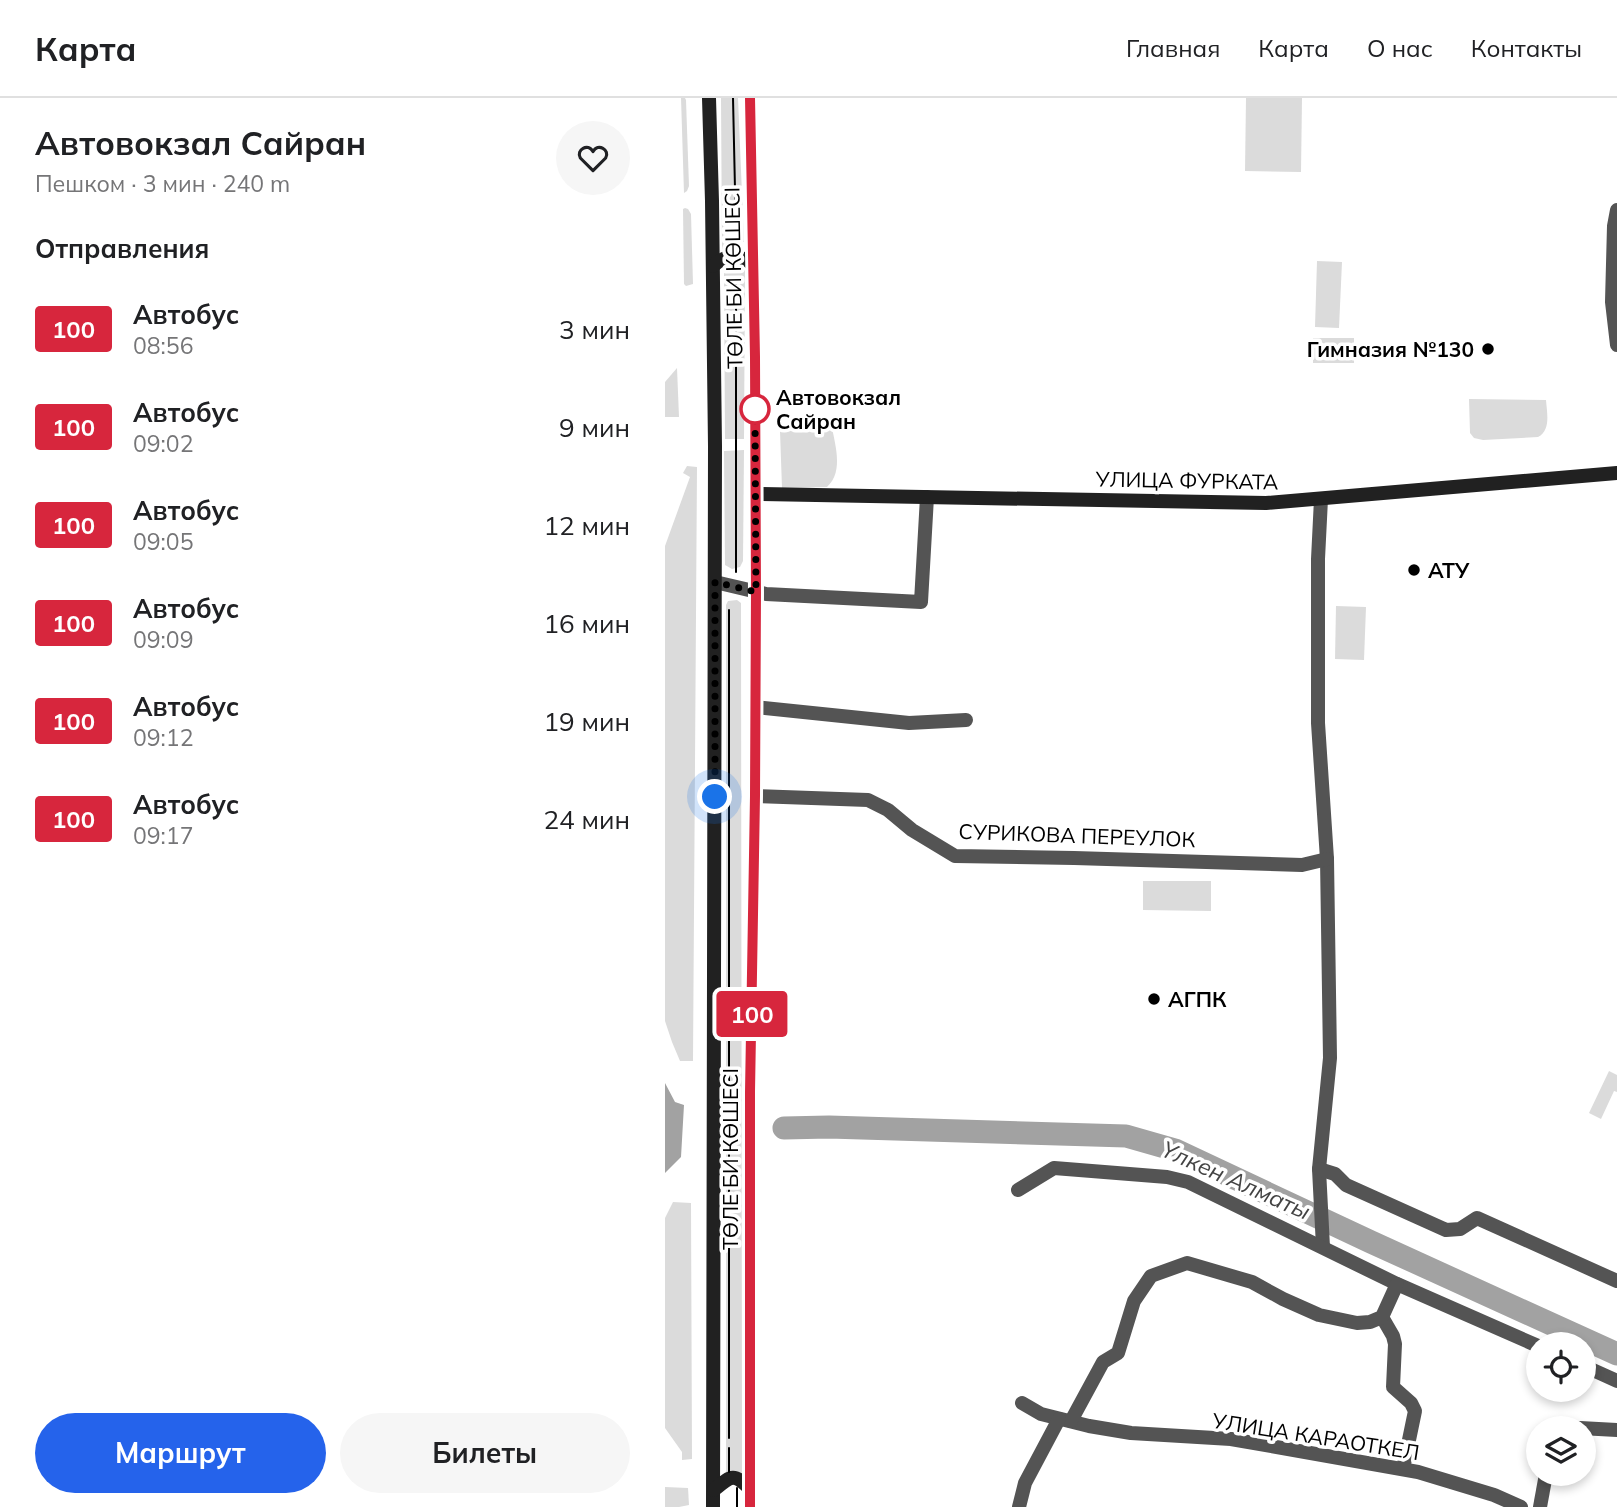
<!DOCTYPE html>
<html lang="ru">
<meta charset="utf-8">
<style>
:root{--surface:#fff;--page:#f6f6f6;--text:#202124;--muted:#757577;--line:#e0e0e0;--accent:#2563eb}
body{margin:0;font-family:Mulish,sans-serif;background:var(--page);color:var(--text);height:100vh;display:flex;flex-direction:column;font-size:26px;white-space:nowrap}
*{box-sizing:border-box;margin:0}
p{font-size:23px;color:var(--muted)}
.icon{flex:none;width:38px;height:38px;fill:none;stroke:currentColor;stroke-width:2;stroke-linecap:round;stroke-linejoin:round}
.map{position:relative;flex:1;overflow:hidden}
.sheet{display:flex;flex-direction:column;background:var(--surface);width:665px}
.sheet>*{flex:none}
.badge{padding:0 14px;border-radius:5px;font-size:24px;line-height:46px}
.buttons{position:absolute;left:861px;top:1234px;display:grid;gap:14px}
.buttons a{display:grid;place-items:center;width:70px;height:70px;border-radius:50%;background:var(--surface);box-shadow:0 4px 10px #0003;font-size:35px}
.you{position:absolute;width:35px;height:35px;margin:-18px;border:5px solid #fff;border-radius:50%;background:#1a73e8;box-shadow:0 0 0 10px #1a73e833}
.map>.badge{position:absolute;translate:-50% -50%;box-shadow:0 0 0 4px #fff}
h2{padding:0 35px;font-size:26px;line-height:63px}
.round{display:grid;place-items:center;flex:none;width:74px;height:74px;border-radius:37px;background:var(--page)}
.headline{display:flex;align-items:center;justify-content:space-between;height:119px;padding:0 35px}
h1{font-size:33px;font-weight:700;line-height:52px}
.action{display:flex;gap:14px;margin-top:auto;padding:14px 35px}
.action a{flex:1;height:80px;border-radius:42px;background:var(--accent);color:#fff;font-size:28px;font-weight:700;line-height:80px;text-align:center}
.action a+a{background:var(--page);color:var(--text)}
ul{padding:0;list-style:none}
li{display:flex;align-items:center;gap:21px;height:98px;padding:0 35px}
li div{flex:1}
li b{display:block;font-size:26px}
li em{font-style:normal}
li .badge{min-width:77px;font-weight:700;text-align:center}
header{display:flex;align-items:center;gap:42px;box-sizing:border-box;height:98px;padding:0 35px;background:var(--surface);border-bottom:2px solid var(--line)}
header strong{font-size:33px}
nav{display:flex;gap:38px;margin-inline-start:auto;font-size:24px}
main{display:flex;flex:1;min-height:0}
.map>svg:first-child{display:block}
.green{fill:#dbdbdb}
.water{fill:#a2a2a2}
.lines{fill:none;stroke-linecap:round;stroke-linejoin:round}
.river{stroke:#a2a2a2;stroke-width:23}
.street{stroke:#545454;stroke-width:14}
.secondary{stroke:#212121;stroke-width:14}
.tram{stroke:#000;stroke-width:2}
.line-casing{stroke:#fff;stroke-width:16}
.line{stroke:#d7263d;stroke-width:10}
.walk{stroke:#000;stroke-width:7;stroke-dasharray:0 12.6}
.poi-dot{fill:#000;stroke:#fff;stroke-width:2.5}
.stop-dot{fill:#fff;stroke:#d7263d;stroke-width:3.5}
.labels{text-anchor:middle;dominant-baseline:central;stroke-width:7;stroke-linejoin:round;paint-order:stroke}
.street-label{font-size:21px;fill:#000;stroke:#fff}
.poi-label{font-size:21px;font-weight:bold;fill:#000;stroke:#fff;text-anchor:start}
.stop-label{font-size:21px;font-weight:bold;fill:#000;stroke:#fff;text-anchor:start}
.water-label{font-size:23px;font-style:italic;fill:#434343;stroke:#fff}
</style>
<header>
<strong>Карта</strong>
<nav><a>Главная</a><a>Карта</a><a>О нас</a><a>Контакты</a></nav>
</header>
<main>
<section class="sheet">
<div class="headline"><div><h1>Автовокзал Сайран</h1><p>Пешком · 3 мин · 240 m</p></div><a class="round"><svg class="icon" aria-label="heart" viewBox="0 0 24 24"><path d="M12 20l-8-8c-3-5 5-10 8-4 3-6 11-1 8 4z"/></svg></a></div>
<h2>Отправления</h2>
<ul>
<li><span class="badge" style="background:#d7263d;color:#fff">100</span><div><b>Автобус</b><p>08:56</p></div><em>3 мин</em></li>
<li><span class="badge" style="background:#d7263d;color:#fff">100</span><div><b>Автобус</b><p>09:02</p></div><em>9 мин</em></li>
<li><span class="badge" style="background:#d7263d;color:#fff">100</span><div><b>Автобус</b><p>09:05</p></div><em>12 мин</em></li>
<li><span class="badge" style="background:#d7263d;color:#fff">100</span><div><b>Автобус</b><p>09:09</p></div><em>16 мин</em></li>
<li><span class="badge" style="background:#d7263d;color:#fff">100</span><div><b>Автобус</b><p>09:12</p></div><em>19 мин</em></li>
<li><span class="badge" style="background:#d7263d;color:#fff">100</span><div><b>Автобус</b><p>09:17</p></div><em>24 мин</em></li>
</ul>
<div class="action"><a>Маршрут</a><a>Билеты</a></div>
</section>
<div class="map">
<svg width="952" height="1409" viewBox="0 0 952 1409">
<rect width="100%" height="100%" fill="#fff"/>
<g class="green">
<polygon points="16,0 20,0 21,2 24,88 22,93 19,95"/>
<polygon points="56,0 73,0 79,144 70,144 57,152"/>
<polygon points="581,0 637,0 636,74 580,73"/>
<polygon points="20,110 23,111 26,116 28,186 21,188 19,186 18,111"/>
<polygon points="652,163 677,164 674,230 650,229"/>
<polygon points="67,166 76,167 80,173 79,341 60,341 59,173"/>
<rect x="648" y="240" width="41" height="25"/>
<polygon points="12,270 14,319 0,319 0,284"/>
<path d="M804 301 881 302C882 315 886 332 873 339L818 342 809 340 805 335Z"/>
<path d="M166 324C169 344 180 373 162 389L117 390 115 333Z"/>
<polygon points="79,352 78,463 75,469 67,471 60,467 59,353"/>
<polygon points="22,368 32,369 28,963 15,963 7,944 0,923 0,448 25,379 18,375"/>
<polygon points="72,502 76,505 77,1344 78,1380 61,1380 61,507 63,503"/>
<polygon points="671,508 701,509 699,562 670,561"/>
<polygon points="478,783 546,783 546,813 478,812"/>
<polygon points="944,973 952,977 952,994 949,993 936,1021 924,1015"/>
<polygon points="8,1104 26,1105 27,1361 17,1362 17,1354 0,1330 0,1120"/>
<polygon points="0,1389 23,1390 24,1407 14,1409 0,1409"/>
</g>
<polygon class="water" points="0,985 10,1004 19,1007 16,1059 0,1075"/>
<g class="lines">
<polyline class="river" points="119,1030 164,1029 461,1038 510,1052 706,1144 952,1256"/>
<g class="street">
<polyline points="952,112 949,128 947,204 952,247"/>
<polyline points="656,401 653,461 653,625 662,761 665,960 654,1071 658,1149"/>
<polyline points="50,484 101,496 256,504 262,399"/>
<polyline points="90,609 244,625 301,622"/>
<polyline points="90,698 203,702 223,712 247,732 290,758 409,760 637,767 662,761"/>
<polyline points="654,1071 670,1076 681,1087 781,1132 795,1131 812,1120 952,1183"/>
<polyline points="353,1092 389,1070 502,1079 523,1084 732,1186 873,1248"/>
<polyline points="717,1219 728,1238 730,1246 728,1289 746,1305 750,1313 738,1371"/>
<polyline points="919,1268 952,1283"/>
<polyline points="357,1305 376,1316 424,1328 466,1335 566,1341 753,1374 829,1397 856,1409"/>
<polyline points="406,1323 438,1264 453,1255 469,1203 486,1178 522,1165 587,1184 618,1201 654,1217 692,1225 705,1224 717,1219 732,1186"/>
<polyline points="915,1330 952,1332"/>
<polyline points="354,1409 360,1385 394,1321"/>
<polyline points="875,1409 881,1376"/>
</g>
<g class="secondary">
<polyline points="44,0 47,103 50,348 48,1409"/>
<polyline points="85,0 91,311 91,494 90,698 85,994 85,1409"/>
<path d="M48 168C63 155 72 156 88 166"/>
<polyline points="90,396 601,405 952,375"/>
<path d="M49 1392C66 1378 68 1374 85 1391"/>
</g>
<g class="tram">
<polyline points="68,0 71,137"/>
<polyline points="71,179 71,474"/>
<polyline points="64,1340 64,512"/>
<polyline points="64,1374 64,1350"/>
<polyline points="72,1390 72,1409"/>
</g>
</g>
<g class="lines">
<g class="line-casing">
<polyline id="line" points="85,0 90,259 91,494 90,698 85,994 85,1409"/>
</g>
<use href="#line" class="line"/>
<polyline class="walk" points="50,699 50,484 91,494 90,311"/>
</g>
<g class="poi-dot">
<circle cx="823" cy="251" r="7"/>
<circle cx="749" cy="472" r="7"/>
<circle cx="489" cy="901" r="7"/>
</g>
<circle class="stop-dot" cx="90" cy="311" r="14"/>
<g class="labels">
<g class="street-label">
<text transform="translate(68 180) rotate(-91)">ТӨЛЕ БИ КӨШЕСІ</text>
<text transform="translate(522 382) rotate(1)">УЛИЦА ФУРКАТА</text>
<text transform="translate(412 737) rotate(2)">СУРИКОВА ПЕРЕУЛОК</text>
<text transform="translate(65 1061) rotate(-90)">ТӨЛЕ БИ КӨШЕСІ</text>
<text transform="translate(651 1338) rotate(9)">УЛИЦА КАРАОТКЕЛ</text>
</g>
<g class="poi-label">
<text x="809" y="251" text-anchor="end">Гимназия №130</text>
<text x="763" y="472">АТУ</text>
<text x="503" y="901">АГПК</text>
</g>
<g class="stop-label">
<text x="111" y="299">Автовокзал<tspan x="111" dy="24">Сайран</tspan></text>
</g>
<g class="water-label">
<text transform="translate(571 1082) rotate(24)">Үлкен Алматы</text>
</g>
</g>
</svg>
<div class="buttons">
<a><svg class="icon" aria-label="locate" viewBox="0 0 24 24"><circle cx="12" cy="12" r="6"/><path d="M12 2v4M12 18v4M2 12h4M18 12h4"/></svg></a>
<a><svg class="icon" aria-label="layers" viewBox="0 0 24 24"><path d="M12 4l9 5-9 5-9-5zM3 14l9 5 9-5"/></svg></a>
</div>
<div class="you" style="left:50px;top:699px"></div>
<b class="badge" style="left:87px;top:916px;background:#d7263d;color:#fff">100</b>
</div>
</main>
